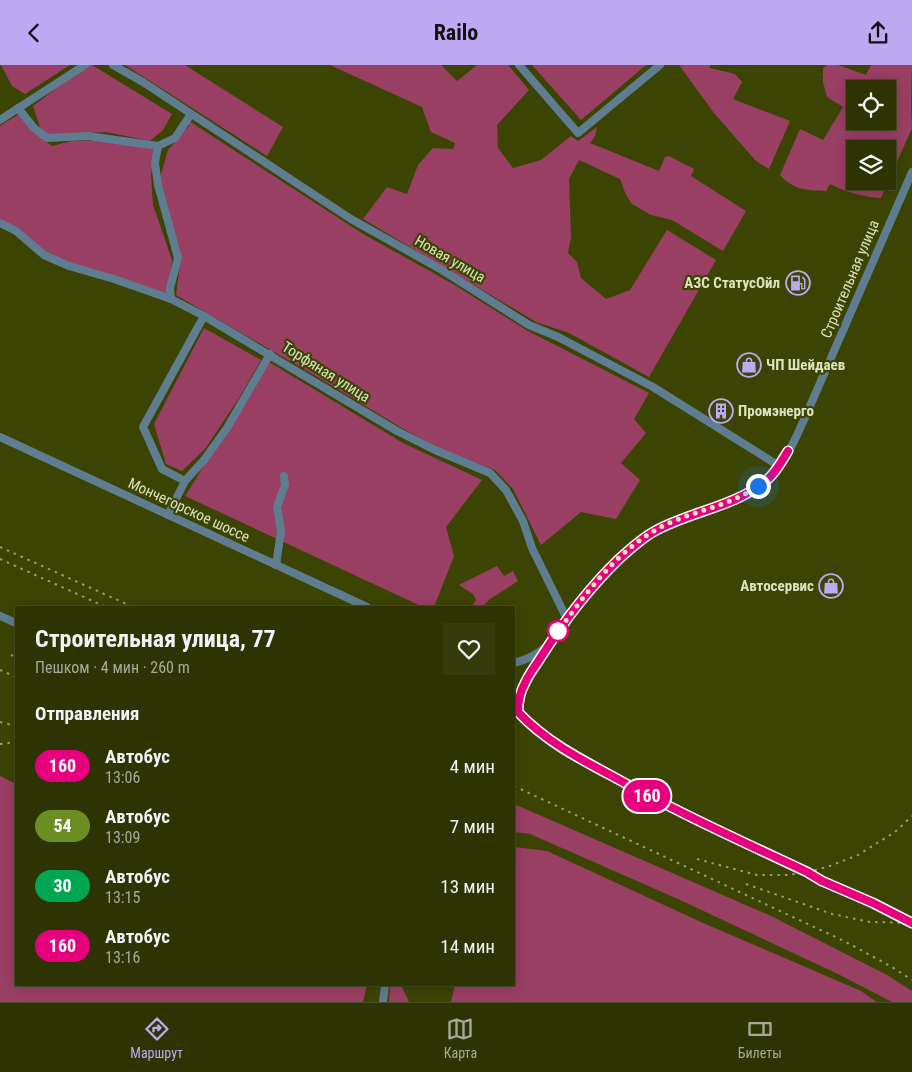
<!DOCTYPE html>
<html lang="ru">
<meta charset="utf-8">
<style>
:root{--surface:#2d3303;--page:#353b0d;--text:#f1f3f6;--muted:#a7aa9a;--line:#484e25;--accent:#bea9f4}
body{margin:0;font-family:"Roboto Condensed",sans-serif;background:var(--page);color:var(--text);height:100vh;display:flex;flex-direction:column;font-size:19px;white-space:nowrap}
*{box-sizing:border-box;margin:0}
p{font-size:16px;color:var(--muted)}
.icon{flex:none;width:28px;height:28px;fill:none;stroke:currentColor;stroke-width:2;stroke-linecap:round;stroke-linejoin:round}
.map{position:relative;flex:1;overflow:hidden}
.sheet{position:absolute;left:15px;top:541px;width:500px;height:380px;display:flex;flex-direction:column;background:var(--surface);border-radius:0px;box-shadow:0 2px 12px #0003,0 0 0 1px var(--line)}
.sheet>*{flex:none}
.badge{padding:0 10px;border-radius:16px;font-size:18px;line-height:32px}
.fabs{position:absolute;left:846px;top:15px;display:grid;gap:10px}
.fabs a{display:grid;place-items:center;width:50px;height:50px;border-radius:0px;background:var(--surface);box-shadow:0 2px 12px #0003,0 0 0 1px var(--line);font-size:25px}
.you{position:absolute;width:25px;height:25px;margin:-12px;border:4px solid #fff;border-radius:50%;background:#1a73e8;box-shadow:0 0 0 8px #1a73e833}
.map>.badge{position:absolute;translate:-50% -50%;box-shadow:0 0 0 2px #fff}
h2{padding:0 20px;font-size:19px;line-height:45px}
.round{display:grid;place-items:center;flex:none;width:52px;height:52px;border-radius:0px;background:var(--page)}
.headline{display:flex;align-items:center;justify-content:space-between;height:85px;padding:0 20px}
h1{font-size:24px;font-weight:700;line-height:38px}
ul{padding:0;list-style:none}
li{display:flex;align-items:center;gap:15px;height:60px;padding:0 20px}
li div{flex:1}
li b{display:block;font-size:19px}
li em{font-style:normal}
li .badge{min-width:55px;font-weight:700;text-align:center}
header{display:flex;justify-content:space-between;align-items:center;height:65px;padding:0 20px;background:var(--accent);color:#111;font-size:22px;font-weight:700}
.dock{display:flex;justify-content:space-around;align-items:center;height:70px;border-top:1px solid var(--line);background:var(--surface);font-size:14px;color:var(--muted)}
.dock a{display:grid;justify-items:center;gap:2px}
.dock .current{color:var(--accent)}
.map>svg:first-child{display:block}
.green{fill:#993f64;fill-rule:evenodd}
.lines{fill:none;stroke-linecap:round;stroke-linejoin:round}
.minor{stroke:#5f7d91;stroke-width:8}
.rail{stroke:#969e6d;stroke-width:2;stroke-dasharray:2.5 5;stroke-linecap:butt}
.line-casing{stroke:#fff;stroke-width:11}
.line{stroke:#e6007e;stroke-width:8}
.walk{stroke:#dce3be;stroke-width:5;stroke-dasharray:0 9}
.stop-dot{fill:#fff;stroke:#e6007e;stroke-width:2.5}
.labels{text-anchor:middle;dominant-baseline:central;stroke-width:4.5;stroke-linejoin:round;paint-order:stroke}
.street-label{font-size:15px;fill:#dce3be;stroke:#3c4404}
.poi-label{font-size:15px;font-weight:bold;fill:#dce3be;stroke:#3c4404;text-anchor:end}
</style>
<header><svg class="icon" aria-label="back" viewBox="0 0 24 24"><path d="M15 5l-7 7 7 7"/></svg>Railo<svg class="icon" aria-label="share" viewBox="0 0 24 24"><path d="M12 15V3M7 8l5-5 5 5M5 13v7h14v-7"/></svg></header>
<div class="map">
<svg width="912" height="937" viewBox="0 0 912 937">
<rect width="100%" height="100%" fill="#3c4404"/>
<g class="green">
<polygon points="1,0 70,0 25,29 12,21"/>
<polygon points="87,0 92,0 172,49 163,65 150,76 106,67 47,70 40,62 33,41"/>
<polygon points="125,0 185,0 283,62 267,91"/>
<polygon points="330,0 441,0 457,16 477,0 508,0 529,25 497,60 498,83 513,103 541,95 571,71 578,76 597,62 595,71 590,78 659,106 665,92 669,91 694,104 691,111 746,146 723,186 672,155 651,150 632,139 626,130 620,114 579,95 569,114 571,172 568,188 577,197 581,213 606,234 630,225 667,165 716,195 649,312 569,268 536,257 363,154 387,122 407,129 418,100 433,83 453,84 455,78 431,67 422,42"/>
<polygon points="532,0 646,0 581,55"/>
<polygon points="679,0 710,0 710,3 735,9 742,17 733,34 790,56 769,104 756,96 714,48"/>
<path d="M827 0H838L866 10 871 0H912L911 41 912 63 881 133C863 132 846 127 830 119L826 126C805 125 794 125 780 110L800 64 823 75 843 42 827 32 823 17V3ZM855 24H888V56H855ZM855 84H888V116H855Z"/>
<polygon points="19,49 33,67 52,81 72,76 113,75 155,85 151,110 153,140 172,195 167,232 80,202 44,187 0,156 0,61"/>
<polygon points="189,56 363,169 453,219 528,266 649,328 634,354 646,368 621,398 640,415 616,454 581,447 541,480 513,424 495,405 442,385 400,362 319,313 176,230 181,191 160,113 168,85 189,61"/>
<polygon points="204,263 261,295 239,333 205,384 182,406 166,399 154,359"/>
<polygon points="269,297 403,378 482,415 446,462 454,491 434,542 423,542 185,431"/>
<polygon points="497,501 504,511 513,506 518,516 490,534 484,540 487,542 471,542 476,535 473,529 459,520"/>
<polygon points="0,711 16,719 16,920 367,920 363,937 0,937"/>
<polygon points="514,739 771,851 887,910 912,926 912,937 892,937 838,909 678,834 530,769 514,767"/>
<polygon points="514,782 547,786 701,857 861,926 877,937 451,937 455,920 514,920"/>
<polygon points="390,920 401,920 409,937 389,937"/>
</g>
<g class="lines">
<g class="minor">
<polyline points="113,0 143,17 351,154 442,205 529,260 558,272 653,322 779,401"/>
<polyline points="519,0 578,68 660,0"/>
<polyline points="18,43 34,63 47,73 88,71 158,81"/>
<polyline points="0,55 85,0"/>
<polyline points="0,158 16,166 44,190 69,201 114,214 171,234 204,251 397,366 435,385 490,408 506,425 523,456 532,483 567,554"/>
<polyline points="171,234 170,223 178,193 158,120 155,98 158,81 175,73 191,49"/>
<polyline points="0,372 367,542"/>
<polyline points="185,416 162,404 143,362 204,251"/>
<polyline points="168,450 185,416 204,395 227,363 270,289"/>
<polyline points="276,500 281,466 277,442 285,420 284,411"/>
<polyline points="0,551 16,558"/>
<path d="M514 598C526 595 538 589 547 581 554 575 560 564 565 557 578 539 591 522 606 507 626 487 647 468 673 457 705 443 742 439 769 413 787 396 797 370 807 348L912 107"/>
<path d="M514 641C539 674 577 692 612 711 675 746 741 776 807 807L822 816 873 838 912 858"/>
<path d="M518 647C519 623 534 604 546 584"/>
<polyline points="383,937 385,920"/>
</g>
<g class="rail">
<polyline points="0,482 133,542"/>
<polyline points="0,494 106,542"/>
<polyline points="11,590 16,592"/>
<polyline points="0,605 16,612"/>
<polyline points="0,657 16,661"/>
<polyline points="0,679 16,677"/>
<polyline points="514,721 844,876 892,902 912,915"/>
<polyline points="697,794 757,810 788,810 807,807 827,802 858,790 895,767 912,751"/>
<polyline points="746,819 832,849 870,857 912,858"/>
</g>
</g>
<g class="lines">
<g class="line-casing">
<path id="line" d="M788 386C782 396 776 407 768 414 736 442 691 446 655 466 642 473 630 484 619 494 589 523 564 556 541 592 536 600 529 609 525 618 520 627 518 637 518 647 544 675 578 693 612 711 675 746 741 776 807 807L822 816 873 838 912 858"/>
</g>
<use href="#line" class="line"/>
<path class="walk" d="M558 566 557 568C588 525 624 476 674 456 703 444 733 439 758 421"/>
</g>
<defs>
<g id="fuel-ring" transform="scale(1.25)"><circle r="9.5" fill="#3c4404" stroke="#bea9f4" stroke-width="1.5"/><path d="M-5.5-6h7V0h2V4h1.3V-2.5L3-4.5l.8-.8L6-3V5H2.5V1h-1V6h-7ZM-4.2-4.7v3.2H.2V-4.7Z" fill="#bea9f4"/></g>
<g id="shop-ring" transform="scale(1.25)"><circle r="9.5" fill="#3c4404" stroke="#bea9f4" stroke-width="1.5"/><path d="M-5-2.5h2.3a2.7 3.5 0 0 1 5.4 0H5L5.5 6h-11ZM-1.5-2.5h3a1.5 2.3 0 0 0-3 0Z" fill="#bea9f4"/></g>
<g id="building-ring" transform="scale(1.25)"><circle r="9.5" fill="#3c4404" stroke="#bea9f4" stroke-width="1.5"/><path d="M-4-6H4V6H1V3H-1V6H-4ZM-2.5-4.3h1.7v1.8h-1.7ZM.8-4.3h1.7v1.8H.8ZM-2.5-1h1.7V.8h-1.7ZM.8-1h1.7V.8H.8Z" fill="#bea9f4"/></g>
</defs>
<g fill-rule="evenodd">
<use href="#fuel-ring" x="798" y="218"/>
<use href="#shop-ring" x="749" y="300"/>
<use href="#building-ring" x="721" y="346"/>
<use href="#shop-ring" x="831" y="521"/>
</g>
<circle class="stop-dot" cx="558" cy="566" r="10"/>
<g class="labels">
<g class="street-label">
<text transform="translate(450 194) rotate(30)">Новая улица</text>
<text transform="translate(850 214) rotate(-67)">Строительная улица</text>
<text transform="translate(326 307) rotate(32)">Торфяная улица</text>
<text transform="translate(189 445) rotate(25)">Мончегорское шоссе</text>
</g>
<g class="poi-label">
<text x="780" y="218">АЗС СтатусОйл</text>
<text x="766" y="300" text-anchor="start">ЧП Шейдаев</text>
<text x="738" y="346" text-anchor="start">Промэнерго</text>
<text x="814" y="521">Автосервис</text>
</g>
</g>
</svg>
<div class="fabs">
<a><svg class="icon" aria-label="locate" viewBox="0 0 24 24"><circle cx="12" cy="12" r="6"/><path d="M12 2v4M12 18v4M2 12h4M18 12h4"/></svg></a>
<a><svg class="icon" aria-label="layers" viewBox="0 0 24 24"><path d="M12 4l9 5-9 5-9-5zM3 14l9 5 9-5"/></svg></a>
</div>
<div class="you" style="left:758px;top:421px"></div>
<b class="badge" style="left:647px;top:731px;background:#e6007e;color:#fff">160</b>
<section class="sheet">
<div class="headline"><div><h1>Строительная улица, 77</h1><p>Пешком · 4 мин · 260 m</p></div><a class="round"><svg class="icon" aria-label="heart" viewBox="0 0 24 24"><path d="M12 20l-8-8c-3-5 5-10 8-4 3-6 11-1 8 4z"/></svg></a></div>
<h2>Отправления</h2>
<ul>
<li><span class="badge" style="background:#e6007e;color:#fff">160</span><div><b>Автобус</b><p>13:06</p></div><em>4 мин</em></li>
<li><span class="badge" style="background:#6b8e23;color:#fff">54</span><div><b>Автобус</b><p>13:09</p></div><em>7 мин</em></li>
<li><span class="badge" style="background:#00a651;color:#fff">30</span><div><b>Автобус</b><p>13:15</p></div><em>13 мин</em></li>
<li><span class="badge" style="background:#e6007e;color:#fff">160</span><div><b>Автобус</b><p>13:16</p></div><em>14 мин</em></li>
</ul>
</section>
</div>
<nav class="dock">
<a class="current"><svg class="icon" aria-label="directions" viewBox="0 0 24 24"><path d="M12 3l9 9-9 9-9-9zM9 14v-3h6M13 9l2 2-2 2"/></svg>Маршрут</a>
<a><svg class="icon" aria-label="map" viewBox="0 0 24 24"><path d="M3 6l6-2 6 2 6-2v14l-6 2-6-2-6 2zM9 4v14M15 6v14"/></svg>Карта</a>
<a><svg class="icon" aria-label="tickets" viewBox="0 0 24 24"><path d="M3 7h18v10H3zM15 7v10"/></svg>Билеты</a>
</nav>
